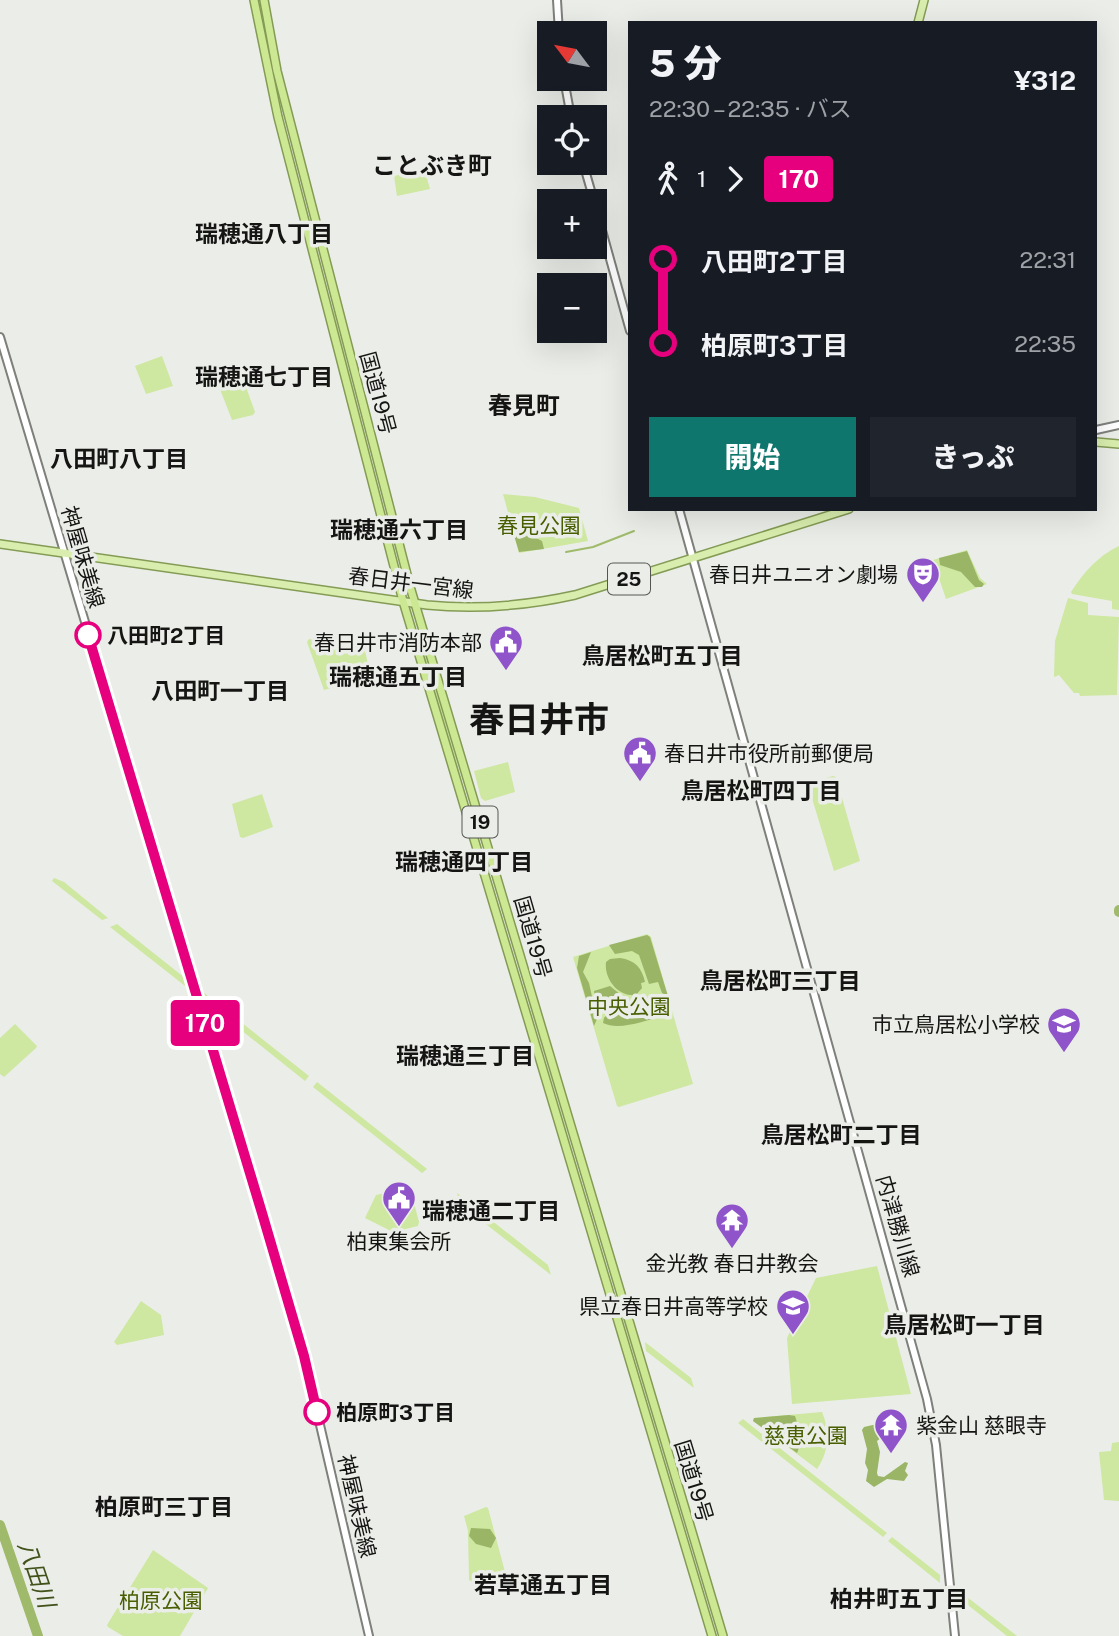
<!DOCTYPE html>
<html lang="ja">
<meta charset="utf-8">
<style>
:root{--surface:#171b24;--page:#20242c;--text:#f1f3f6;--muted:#9ea1a6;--accent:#0f766e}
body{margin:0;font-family:"Public Sans","Noto Sans JP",sans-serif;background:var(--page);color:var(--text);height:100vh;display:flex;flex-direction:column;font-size:26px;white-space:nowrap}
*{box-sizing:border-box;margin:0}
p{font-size:23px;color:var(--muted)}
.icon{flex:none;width:38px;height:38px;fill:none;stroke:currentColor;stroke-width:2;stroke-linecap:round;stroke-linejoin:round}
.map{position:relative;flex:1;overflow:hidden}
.side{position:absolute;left:628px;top:21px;width:469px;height:490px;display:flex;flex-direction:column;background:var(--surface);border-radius:0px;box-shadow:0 7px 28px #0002}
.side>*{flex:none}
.badge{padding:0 14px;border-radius:5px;font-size:24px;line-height:46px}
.needle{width:46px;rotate:302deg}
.fabs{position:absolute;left:537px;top:21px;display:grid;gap:14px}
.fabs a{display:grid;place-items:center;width:70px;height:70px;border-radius:0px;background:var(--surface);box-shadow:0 7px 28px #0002;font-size:35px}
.map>.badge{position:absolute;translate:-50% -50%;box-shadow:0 0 0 4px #fff}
.legs{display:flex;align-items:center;gap:10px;height:77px;padding:0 21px;font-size:23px}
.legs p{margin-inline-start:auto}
.head{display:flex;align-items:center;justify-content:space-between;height:119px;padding:0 21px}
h1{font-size:38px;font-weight:800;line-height:52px}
.button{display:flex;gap:14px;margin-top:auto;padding:14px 21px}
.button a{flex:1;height:80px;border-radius:0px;background:var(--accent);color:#fff;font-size:28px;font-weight:800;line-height:80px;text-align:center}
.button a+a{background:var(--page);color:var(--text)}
ul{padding:0 21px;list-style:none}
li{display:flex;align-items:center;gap:24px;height:84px;font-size:26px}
li i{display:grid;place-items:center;width:10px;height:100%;margin:0 9px;background:currentColor}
li i::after{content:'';width:18px;height:18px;margin:-9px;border:5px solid;border-radius:50%;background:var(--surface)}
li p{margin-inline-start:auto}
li:first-child i{background:linear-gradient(#0000 50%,currentColor 0)}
li:last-child i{background:linear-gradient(currentColor 50%,#0000 0)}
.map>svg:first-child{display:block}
.green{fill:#cee7a1}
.forest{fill:#9ab566}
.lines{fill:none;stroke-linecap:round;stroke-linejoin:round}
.stream{stroke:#9fba6b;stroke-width:2}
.river{stroke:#9fba6b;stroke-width:10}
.secondary-casing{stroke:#7e807b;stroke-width:10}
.primary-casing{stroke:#849b55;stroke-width:10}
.trunk-casing{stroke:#849b55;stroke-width:10}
.secondary{stroke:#fff;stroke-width:6}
.primary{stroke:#d9eeae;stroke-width:7}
.trunk{stroke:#cce893;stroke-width:7}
.line-1-casing{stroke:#fff;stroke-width:16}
.line-1{stroke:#e6007e;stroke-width:10}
.stop-1-dot{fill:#fff;stroke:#e6007e;stroke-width:3.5}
.labels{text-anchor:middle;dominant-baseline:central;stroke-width:7;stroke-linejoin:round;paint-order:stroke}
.shield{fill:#ebeee8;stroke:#555654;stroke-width:2}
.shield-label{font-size:19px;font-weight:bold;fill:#151514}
.street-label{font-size:21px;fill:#151514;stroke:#ebeee8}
.park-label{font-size:21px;fill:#485e01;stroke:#ebeee8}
.poi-label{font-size:21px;fill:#151514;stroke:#ebeee8;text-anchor:end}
.stop-label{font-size:21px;font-weight:bold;fill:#151514;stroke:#ebeee8;text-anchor:start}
.neighbourhood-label{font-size:23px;font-weight:bold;fill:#151514;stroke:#ebeee8}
.water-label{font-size:23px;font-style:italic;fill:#41521a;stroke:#ebeee8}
.quarter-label{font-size:24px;font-weight:bold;fill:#151514;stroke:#ebeee8}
.town-label{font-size:35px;font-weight:bold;fill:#151514;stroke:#ebeee8}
</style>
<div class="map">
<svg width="1119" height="1636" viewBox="0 0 1119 1636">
<rect width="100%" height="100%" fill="#ebeee8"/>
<g class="green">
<polygon points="424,168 430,189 397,196 394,176"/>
<polygon points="333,311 334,311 403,586"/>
<polygon points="162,356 173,386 146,394 135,366"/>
<polygon points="242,376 255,412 253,415 232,420 218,384"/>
<polygon points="503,494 535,497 579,508 588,541 519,553"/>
<path d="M1119 546V610L1112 609V601L1072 594 1071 592C1084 572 1098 556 1119 546Z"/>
<polygon points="967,550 980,578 987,584 946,599 933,560"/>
<polygon points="1068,598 1088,603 1088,615 1119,617 1117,695 1080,696 1079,693 1074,693 1059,675 1054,677 1055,641"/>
<polygon points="416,623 455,754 467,801 427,669"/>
<polygon points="309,639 364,647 371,676 324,690 307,642"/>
<polygon points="508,762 515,792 485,801 481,798 474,771"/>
<polygon points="833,776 836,777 860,861 834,871 808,785 809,782"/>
<polygon points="262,794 273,827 243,838 240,837 232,804"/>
<polygon points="54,878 64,882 108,918 102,920 52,881"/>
<polygon points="117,924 185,978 189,989 110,927"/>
<polygon points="647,934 651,937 693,1084 619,1107 617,1106 573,957"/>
<polygon points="523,983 524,983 611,1284"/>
<polygon points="203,992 309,1076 305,1081 206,1002"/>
<polygon points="15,1024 37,1046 36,1048 4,1077 0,1074 0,1038"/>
<polygon points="317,1082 427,1169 422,1173 313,1087"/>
<polygon points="410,1188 419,1222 418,1226 393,1232 365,1218 376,1195"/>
<polygon points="457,1193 548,1265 551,1275 459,1203"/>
<polygon points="877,1266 911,1394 792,1404 787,1338 816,1278"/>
<polygon points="141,1301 161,1315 164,1335 117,1345 114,1342"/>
<polygon points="621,1313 622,1313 718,1636"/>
<polygon points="645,1342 691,1378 694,1388 646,1351"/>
<path d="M822 1412C830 1431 829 1452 817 1469L753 1421 754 1418Z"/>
<polygon points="743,1419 887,1533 883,1537 738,1423"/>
<polygon points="1119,1442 1119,1501 1104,1500 1099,1452 1111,1451 1112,1443"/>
<polygon points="486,1507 488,1508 505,1572 474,1583 469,1580 468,1531 464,1516"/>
<polygon points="892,1537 940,1575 940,1583 888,1541"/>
<polygon points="153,1550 208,1588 180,1636 123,1636 108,1627 107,1625"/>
<polygon points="958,1590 1017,1636 1007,1636 959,1598"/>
</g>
<g class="forest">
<polygon points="513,519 520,524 523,534 530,535 542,541 544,549 519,552 510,522"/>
<polygon points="967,551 979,580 984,584 982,587 975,587 961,572 940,565 939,558"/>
<polygon points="647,935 650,937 668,996 662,993 658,982 649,984 639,955 632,951 615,954 609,945"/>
<polygon points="591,952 583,972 589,983 597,1019 594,1026 577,968 579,956"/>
<path d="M620 958C635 960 642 968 645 982L641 983 642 988 636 995C618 997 604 979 606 962L610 959Z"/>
<polygon points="610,986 621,995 621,999 608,1008 596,1003 594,991"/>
<path d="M633 1002H653L656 1007H669L670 1011 669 1015C650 1018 621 1032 603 1023L604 1018C612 1009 621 1004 633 1002Z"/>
<path d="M789 1415 795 1416C799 1428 802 1442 797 1453L753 1421 754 1418Z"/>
<polygon points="890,1421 894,1424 894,1428 877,1441 880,1452 877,1473 878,1476 884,1477 905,1462 908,1463 905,1471 908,1475 904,1481 887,1479 874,1487 866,1481 868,1470 865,1463 867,1449 862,1430 864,1427"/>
<polygon points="471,1528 490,1529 496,1538 491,1548 476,1544 469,1536"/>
</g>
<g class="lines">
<polyline class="stream" points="566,552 593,547 634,531"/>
<g class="river">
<polyline points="1119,910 1119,912"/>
<polyline points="0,1525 38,1636"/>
</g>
<g class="secondary-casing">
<g id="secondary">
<polyline points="557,0 559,33"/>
<polyline points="564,79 571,117"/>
<polyline points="583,163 594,201"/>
<polyline points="595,205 630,331"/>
<polyline points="0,337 304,1356 369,1636"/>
<polyline points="1096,430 1119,425"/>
<polyline points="679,509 927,1399 936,1445 955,1636"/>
</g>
</g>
<g class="primary-casing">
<g id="primary">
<polyline points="918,23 924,0"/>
<polyline points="1096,442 1119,444"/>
<path d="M0 544 427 605C478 610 525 606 575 595L849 509"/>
</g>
</g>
<g class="trunk-casing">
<g id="trunk">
<polyline points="254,0 278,117 403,601 712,1636"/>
<polyline points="264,0 277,71 411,590 723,1636"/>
</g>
</g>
<use href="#secondary" class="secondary"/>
<use href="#primary" class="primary"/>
<use href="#trunk" class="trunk"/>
</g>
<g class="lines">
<g class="line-1-casing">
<polyline id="line-1" points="88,635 262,1213 304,1356 317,1412"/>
</g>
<use href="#line-1" class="line-1"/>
</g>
<defs>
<g id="theatre-pin" transform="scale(1.75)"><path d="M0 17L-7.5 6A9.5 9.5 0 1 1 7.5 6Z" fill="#8f53ca" stroke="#ebeee8"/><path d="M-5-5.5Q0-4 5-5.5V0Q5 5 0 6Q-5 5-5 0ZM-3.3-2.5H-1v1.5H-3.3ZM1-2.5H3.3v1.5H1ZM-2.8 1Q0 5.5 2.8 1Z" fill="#fff"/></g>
<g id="civic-pin" transform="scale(1.75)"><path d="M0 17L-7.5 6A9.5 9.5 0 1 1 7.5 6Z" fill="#8f53ca" stroke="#ebeee8"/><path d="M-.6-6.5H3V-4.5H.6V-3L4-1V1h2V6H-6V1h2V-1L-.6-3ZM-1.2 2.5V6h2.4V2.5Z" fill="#fff"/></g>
<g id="school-pin" transform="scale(1.75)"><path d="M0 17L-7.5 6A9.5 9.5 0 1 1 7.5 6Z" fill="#8f53ca" stroke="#ebeee8"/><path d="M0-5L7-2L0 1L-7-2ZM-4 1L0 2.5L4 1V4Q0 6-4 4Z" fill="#fff"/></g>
<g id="temple-pin" transform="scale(1.75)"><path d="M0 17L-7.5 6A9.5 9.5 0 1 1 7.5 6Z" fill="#8f53ca" stroke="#ebeee8"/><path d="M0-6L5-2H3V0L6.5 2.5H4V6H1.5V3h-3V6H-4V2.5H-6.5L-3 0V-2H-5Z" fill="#fff"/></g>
</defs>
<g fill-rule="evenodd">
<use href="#theatre-pin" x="923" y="574"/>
<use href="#civic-pin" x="506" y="642"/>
<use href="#civic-pin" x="640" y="753"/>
<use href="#school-pin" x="1064" y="1024"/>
<use href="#civic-pin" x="399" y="1198"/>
<use href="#temple-pin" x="732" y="1220"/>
<use href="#school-pin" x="793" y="1306"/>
<use href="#temple-pin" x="891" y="1425"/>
</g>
<g class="stop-1-dot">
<circle cx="88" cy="635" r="12"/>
<circle cx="317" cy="1412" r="12"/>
</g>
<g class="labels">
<g class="shield">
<rect x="608" y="563.5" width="42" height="31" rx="5"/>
<rect x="462.5" y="806.5" width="35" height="31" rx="5"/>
</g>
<g class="shield-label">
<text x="629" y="579">25</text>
<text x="480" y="822">19</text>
</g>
<g class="street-label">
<text transform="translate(378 393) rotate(75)">国道19号</text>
<text transform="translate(83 557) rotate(74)">神屋味美線</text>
<text transform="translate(411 583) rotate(7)">春日井一宮線</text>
<text transform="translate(533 937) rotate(74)">国道19号</text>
<text transform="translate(898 1226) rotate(74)">内津勝川線</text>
<text transform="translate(694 1481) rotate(73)">国道19号</text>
<text transform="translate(357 1506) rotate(77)">神屋味美線</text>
</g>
<g class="park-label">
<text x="539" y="525">春見公園</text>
<text x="629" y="1006">中央公園</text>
<text x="806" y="1435">慈恵公園</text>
<text x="161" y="1600">柏原公園</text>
</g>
<g class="poi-label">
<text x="898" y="574">春日井ユニオン劇場</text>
<text x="482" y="642">春日井市消防本部</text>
<text x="664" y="753" text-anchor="start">春日井市役所前郵便局</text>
<text x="1040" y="1024">市立鳥居松小学校</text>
<text x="399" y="1241" text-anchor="middle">柏東集会所</text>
<text x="732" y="1263" text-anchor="middle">金光教 春日井教会</text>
<text x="768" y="1306">県立春日井高等学校</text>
<text x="916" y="1425" text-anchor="start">紫金山 慈眼寺</text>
</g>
<g class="stop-label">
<text x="107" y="635">八田町2丁目</text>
<text x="336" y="1412">柏原町3丁目</text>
</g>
<g class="neighbourhood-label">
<text x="264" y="233">瑞穂通八丁目</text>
<text x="264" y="376">瑞穂通七丁目</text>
<text x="119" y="458">八田町八丁目</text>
<text x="399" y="529">瑞穂通六丁目</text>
<text x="662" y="655">鳥居松町五丁目</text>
<text x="398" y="676">瑞穂通五丁目</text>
<text x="220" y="690">八田町一丁目</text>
<text x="761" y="790">鳥居松町四丁目</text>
<text x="464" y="861">瑞穂通四丁目</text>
<text x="780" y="980">鳥居松町三丁目</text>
<text x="465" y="1055">瑞穂通三丁目</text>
<text x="841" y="1134">鳥居松町二丁目</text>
<text x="491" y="1210">瑞穂通二丁目</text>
<text x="964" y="1324">鳥居松町一丁目</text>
<text x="164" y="1506">柏原町三丁目</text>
<text x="543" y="1584">若草通五丁目</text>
<text x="899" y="1598">柏井町五丁目</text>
</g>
<g class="water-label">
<text transform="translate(37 1574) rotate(71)">八田川</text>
</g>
<g class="quarter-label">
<text x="432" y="165">ことぶき町</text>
<text x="524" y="405">春見町</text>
</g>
<g class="town-label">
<text x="539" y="719">春日井市</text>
</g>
</g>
</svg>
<div class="fabs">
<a><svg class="needle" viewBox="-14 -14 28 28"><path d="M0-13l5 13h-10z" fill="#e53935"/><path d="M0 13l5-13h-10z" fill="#9ea1a6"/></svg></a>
<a><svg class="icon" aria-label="locate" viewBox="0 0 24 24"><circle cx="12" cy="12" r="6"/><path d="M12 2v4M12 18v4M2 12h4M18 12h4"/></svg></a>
<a>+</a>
<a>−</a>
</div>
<b class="badge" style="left:205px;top:1023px;background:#e6007e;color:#fff">170</b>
<section class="side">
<div class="head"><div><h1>5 分</h1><p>22:30 – 22:35 · バス</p></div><b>¥312</b></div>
<div class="legs"><svg class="icon" aria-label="walk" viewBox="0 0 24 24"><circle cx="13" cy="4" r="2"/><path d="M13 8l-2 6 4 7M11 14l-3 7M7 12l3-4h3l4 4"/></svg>1<svg class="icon" aria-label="forward" viewBox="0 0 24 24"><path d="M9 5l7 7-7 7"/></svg><b class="badge" style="background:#e6007e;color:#fff">170</b></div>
<ul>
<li><i style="color:#e6007e"></i><b>八田町2丁目</b><p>22:31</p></li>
<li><i style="color:#e6007e"></i><b>柏原町3丁目</b><p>22:35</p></li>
</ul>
<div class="button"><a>開始</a><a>きっぷ</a></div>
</section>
</div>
